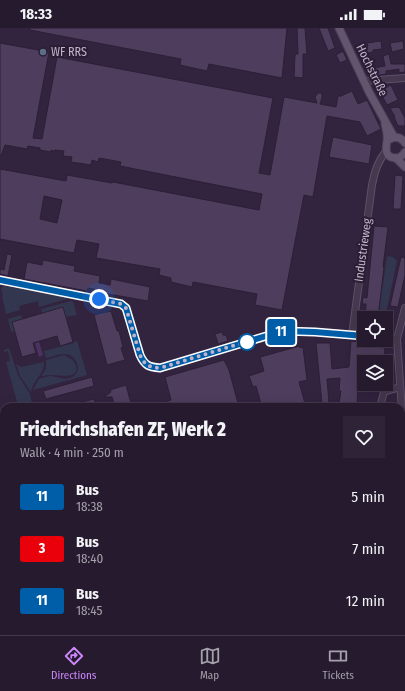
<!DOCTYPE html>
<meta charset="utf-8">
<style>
:root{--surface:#261a2f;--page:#2e2337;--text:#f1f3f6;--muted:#a4a1aa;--line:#42384b;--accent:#cc88fa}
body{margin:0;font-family:"Fira Sans Condensed",sans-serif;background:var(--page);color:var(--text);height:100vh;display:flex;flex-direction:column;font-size:15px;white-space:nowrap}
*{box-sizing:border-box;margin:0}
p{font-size:13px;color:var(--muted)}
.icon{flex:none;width:22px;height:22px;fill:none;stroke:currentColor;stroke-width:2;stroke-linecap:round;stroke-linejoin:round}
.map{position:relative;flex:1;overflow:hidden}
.drawer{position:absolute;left:0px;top:375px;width:405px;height:232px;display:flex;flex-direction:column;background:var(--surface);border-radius:12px 12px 0 0;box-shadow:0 4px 16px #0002,0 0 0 1px var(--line)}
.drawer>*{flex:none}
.badge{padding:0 8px;border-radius:3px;font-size:14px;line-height:26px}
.buttons{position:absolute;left:357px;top:283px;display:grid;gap:8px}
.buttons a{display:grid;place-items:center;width:36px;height:36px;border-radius:0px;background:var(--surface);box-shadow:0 4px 16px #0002,0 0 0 1px var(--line);font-size:20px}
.you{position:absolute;width:20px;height:20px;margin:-10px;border:3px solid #fff;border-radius:50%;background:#1a73e8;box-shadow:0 0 0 6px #1a73e833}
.map>.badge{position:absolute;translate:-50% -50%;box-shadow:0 0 0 2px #fff}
.round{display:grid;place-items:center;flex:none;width:42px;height:42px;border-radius:0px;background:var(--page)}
.headline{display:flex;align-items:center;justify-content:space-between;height:68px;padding:0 20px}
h1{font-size:19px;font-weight:800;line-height:30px}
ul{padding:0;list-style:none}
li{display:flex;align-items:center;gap:12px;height:52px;padding:0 20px}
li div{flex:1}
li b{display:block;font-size:15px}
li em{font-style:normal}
li .badge{min-width:44px;font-weight:700;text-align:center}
.status{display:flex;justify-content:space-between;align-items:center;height:28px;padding:0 20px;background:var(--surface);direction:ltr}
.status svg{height:11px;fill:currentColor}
.tab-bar{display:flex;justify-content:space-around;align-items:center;height:56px;border-top:1px solid var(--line);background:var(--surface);font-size:11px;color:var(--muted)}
.tab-bar a{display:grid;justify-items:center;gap:2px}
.tab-bar .selected{color:var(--accent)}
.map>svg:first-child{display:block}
.green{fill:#33364f}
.water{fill:#4b3260}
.building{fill:#4e3d5d;stroke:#2c1f36;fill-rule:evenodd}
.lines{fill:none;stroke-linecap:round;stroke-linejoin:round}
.minor-casing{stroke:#5d5067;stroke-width:8}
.major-casing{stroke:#4b3e55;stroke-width:9}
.minor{stroke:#45384f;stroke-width:6}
.major{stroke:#64556f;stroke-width:7}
.line-casing{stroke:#fff;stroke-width:9}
.line{stroke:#005ea8;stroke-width:6}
.walk{stroke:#c1b4ca;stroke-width:4;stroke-dasharray:0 7.2}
.service-dot{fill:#5c6f8a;stroke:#2a1d34;stroke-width:1.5}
.stop-dot{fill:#fff;stroke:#005ea8;stroke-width:2}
.labels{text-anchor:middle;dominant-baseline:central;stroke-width:4;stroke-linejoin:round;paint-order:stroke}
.poi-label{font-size:12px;fill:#c1b4ca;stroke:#2a1d34;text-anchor:start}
.street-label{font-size:12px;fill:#c1b4ca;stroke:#2a1d34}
</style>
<div class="status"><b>18:33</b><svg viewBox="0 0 49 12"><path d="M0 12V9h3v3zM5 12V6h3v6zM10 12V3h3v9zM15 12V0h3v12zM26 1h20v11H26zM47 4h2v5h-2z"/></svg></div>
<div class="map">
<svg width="405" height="607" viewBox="0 0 405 607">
<rect width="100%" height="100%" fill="#32233f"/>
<g class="green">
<polygon points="387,228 393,229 397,233 385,290 378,290"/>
<polygon points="3,258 5,258 70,270 39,279 38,273 19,278 20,282 6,286 2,268 3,267 1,261"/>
<polygon points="71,273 73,274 77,287 66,289 63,279 42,286 41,281"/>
<polygon points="21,287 22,291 12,294 15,303 11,304 8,291"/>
<path d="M77 313 87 347 33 362 39 351C43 350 47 348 51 348 58 349 64 352 70 350 84 345 77 326 65 326 59 326 51 329 46 330L44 323 74 315V314Z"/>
<polygon points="9,320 18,347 30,366 32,375 21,379 17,374 6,334 10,333 8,323 4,324 4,322"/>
<path d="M64 327C69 330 75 332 76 338 79 353 58 346 50 347 47 347 44 348 41 348L46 341V332Z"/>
<path d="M44 334C45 345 33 352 31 364L20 348 16 336 21 339Z"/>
</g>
<polygon class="water" points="39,314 43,327 39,329 35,315"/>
<g class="building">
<polygon points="30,0 287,0 282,50 209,36 207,43 180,37 181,31 30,2"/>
<polygon points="297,0 305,0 307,26 303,26 303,50 294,49 295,26 298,26"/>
<polygon points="319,0 328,0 335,20 328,23"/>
<polygon points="381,13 382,21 373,22 373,24 363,26 362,19 368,18 367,15"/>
<polygon points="403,13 404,21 392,24 390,15"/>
<path d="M0 15 49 24 33 110 42 111 57 29 273 70 259 145 270 147 284 69 317 75 315 69 318 65H322V70L320 76 336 79 338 68H341L352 63 358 76 367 72 381 101 367 108 360 94 327 88 313 169 304 167 282 282 255 277 257 266 193 254 192 259 171 254V250L159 247 160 241 96 230 99 216 77 212 74 225 0 211V141L66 153 67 147 112 155 113 154 259 182 262 166 120 138 121 134 99 130 98 134 92 132 91 137 71 134 72 129 63 128 64 123 55 122 54 123 51 122V124L40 122V120L28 118 27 121 5 117 1 128H0ZM44 168 62 172 57 195 40 191Z"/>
<polygon points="343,23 347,32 340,35 336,27"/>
<polygon points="389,26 391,36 405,36 405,44 399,45 399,41 386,43 386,46 374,48 373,40 385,38 383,28"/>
<polygon points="391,57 398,72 387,77 379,62 382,59 383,61"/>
<polygon points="399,79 405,90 405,98 398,98 394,89 395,89 390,80"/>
<polygon points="333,109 372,117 369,136 329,129"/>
<polygon points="395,147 403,148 401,181 393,181"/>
<polygon points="374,198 388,199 383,239 384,239 378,290 365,290 366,276 362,276 363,269 367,270"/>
<polygon points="7,226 12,227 8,248 0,246 0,241 4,242"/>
<polygon points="401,229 405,230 405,247 398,279 390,278"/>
<polygon points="43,232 75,238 74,243 100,248 99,255 110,257 111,251 150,259 148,273 97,264 98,262 88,260 87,263 24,251 27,234 42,237"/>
<polygon points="63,279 73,314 60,318 57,308 33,315 36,325 22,329 12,294"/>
<polygon points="111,283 117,303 119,303 123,319 121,320 125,332 107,337 94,287"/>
<polygon points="222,304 223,307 226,307 228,313 218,316 215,306"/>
<polygon points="351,313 360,314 360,317 385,320 384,334 364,334 364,356 381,356 380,361 358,359 357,376 347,375 346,377 339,376 341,363 339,363 340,350 327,351 329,375 322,376 316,315 330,315 332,341 349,339"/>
<polygon points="300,318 300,320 303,319 307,352 299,354 306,379 262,379 256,358 253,359 249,348 264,343 260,329"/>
<polygon points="224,332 229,342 239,379 163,379 162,375 171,372 165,349"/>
<polygon points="92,349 94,358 46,371 43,363"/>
<polygon points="126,357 132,379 115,379 112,369 104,369 111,364 110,362"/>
<polygon points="94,371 96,379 79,379 78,375"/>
</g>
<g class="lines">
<g class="minor-casing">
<g id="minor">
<polyline points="364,53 405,50"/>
<path d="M0 252 121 276 126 280 140 327C145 338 149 339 160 340L283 303 315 304 364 308"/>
<polyline points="405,280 397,311 403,397 405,410"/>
<path d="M352 307 372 157C375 143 377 135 386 123"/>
<polyline points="386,310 397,311"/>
<polyline points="380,379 384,364 400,359"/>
<polyline points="401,528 405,531"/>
</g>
</g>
<g class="major-casing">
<g id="major">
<polyline points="339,0 369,64 394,109"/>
<path d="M385 96C386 101 388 107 387 113 386 120 384 129 395 130 399 131 402 128 405 124"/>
<path d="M390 111C396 108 401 109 405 115"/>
<polyline points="396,130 405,139"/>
</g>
</g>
<use href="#minor" class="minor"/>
<use href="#major" class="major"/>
</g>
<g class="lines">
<g class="line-casing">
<path id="line" d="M0 252 121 276 126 280 140 327C145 338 149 339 160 340L283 303 315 304 364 308"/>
</g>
<use href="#line" class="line"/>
<path class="walk" d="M99 271 121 276 126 280 140 327C145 338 149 339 160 340L252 312 247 314"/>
</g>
<circle class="service-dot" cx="43" cy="24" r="4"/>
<circle class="stop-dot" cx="247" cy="314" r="8"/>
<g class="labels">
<g class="poi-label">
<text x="51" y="24">WF RRS</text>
</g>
<g class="street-label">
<text transform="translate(372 42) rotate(64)">Hochstraße</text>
<text transform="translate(363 222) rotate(-82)">Industrieweg</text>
</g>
</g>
</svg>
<div class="buttons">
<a><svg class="icon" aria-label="locate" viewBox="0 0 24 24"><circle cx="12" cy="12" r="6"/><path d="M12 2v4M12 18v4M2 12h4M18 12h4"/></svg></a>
<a><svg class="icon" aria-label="layers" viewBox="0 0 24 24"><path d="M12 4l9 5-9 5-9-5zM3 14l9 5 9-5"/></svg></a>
</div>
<div class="you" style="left:99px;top:271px"></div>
<b class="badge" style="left:281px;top:304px;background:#005ea8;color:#fff">11</b>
<section class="drawer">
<div class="headline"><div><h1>Friedrichshafen ZF, Werk 2</h1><p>Walk · 4 min · 250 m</p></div><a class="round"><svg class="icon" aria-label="heart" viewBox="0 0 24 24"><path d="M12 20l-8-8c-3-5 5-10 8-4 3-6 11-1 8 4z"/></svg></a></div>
<ul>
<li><span class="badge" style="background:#005ea8;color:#fff">11</span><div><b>Bus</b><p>18:38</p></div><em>5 min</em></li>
<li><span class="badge" style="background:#e9000a;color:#fff">3</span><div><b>Bus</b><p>18:40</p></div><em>7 min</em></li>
<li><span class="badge" style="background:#005ea8;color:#fff">11</span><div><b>Bus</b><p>18:45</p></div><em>12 min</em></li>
</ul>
</section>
</div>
<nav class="tab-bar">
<a class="selected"><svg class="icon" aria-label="directions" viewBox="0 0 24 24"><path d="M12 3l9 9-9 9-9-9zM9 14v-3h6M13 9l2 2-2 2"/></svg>Directions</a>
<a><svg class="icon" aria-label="map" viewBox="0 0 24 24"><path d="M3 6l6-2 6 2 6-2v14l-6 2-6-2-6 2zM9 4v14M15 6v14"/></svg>Map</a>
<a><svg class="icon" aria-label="tickets" viewBox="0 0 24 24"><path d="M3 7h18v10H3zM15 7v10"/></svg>Tickets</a>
</nav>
